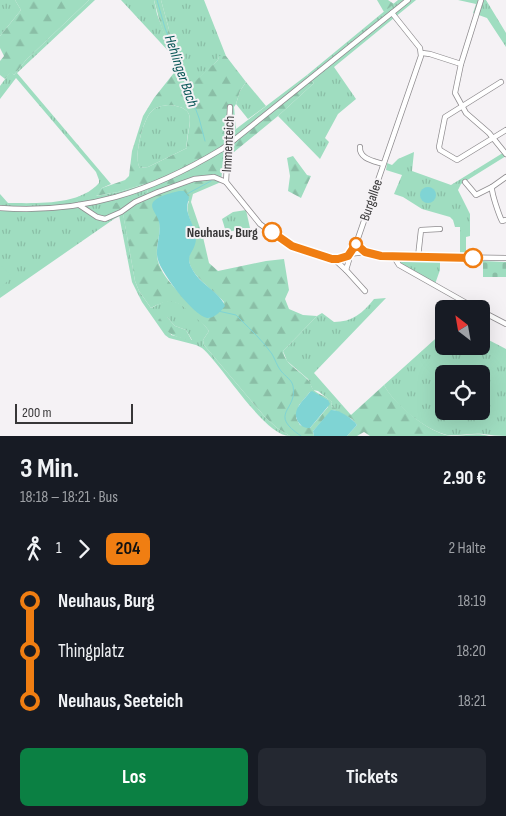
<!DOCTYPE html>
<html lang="de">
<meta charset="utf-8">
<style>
:root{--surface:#171b24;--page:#242831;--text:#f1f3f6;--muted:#9ea1a6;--accent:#0b8043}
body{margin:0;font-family:"Sofia Sans Condensed",sans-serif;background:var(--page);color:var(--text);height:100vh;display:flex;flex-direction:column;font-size:19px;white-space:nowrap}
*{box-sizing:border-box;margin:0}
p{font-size:16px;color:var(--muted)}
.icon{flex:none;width:28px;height:28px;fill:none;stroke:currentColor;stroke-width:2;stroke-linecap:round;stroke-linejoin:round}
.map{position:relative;height:436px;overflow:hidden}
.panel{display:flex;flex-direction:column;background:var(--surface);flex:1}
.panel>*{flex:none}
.badge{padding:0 10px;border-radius:8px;font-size:18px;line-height:32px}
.needle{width:32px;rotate:329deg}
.controls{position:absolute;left:435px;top:300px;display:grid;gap:10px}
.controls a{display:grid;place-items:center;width:55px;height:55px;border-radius:8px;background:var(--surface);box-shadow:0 5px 20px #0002;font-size:25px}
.scale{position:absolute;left:15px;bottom:12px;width:118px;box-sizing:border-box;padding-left:5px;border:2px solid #383738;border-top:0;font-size:14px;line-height:18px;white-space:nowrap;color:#383738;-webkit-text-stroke:4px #f5f2f5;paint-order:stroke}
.map>.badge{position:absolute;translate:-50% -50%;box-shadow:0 0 0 2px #fff}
.legs{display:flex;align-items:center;gap:8px;height:55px;padding:0 20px;font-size:16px}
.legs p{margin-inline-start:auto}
.overview{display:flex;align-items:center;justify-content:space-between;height:85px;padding:0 20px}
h1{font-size:28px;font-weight:700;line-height:38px}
.button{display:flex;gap:10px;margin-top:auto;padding:10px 20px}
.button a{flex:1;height:58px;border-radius:8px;background:var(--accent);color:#fff;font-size:20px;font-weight:700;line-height:58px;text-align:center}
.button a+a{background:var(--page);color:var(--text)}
ul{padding:0 20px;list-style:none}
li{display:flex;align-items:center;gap:18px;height:50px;font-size:19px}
li i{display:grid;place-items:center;width:8px;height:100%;margin:0 6px;background:currentColor}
li i::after{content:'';width:12px;height:12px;margin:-6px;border:4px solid;border-radius:50%;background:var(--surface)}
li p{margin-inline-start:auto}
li:first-child i{background:linear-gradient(#0000 50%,currentColor 0)}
li:last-child i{background:linear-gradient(currentColor 50%,#0000 0)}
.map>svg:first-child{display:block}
.grass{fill:url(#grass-tufts);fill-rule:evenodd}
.forest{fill:url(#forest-firs);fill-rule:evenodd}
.cemetery{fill:url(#cemetery-stones)}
.garden{fill:#9fddc0}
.water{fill:#7fd4d4}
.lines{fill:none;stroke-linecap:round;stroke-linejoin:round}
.stream{stroke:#7fd4d4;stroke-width:1}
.minor-casing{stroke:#8f8c8f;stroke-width:6}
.minor{stroke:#fff;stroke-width:4.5}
.minor-bridge-casing{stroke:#8f8c8f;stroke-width:6;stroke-linecap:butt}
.minor-bridge{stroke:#fff;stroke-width:4.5}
.line-1-casing{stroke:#fff;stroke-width:11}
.line-1{stroke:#f07e12;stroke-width:8}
.stop-1-dot{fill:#fff;stroke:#f07e12;stroke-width:2.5}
.labels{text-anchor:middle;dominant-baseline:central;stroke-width:4;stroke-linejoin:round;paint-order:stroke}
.street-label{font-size:14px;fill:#383738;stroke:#f5f2f5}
.stop-label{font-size:14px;font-weight:bold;fill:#383738;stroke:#f5f2f5;text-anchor:end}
.water-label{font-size:15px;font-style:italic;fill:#065555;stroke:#f5f2f5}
</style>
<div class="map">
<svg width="506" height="436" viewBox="0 0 506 436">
<defs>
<pattern id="grass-tufts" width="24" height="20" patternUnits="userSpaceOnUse" patternTransform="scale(1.25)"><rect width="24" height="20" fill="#9fddc0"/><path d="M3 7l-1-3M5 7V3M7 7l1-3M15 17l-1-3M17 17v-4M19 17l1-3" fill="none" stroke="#8abea6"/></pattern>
<pattern id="forest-firs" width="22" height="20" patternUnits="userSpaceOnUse" patternTransform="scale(1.25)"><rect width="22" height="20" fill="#9fddc0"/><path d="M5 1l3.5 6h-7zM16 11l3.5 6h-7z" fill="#8abea6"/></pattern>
<pattern id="cemetery-stones" width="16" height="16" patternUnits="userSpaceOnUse" patternTransform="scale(1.25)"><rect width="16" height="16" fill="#9fddc0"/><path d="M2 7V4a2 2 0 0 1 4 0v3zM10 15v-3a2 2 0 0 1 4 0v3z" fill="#8abea6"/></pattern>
</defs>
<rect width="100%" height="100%" fill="#f5f2f5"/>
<g class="grass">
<polygon points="0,0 15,0 21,10 0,36"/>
<path d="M89 0H95L17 73 111 184 102 188 96 196 118 192 145 184 148 193 113 213 114 219 0 298V194L8 203C35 203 79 206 99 183V180L96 172 16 78 0 99V86L11 71 14 75 26 60Z"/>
<polygon points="121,0 154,0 157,14 172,55"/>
<polygon points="161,0 204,0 226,56 219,56 218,60 191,86 171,37"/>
<polygon points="398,0 416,0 334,67 356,99 338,114 325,138 329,142 320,159 278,116 314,83 307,75"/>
<polygon points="458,0 486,0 506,33 506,47 487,18 473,13 476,4"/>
<polygon points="246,82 266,106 248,119 236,104 240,91"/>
<path d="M169 105C202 108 186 126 187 148L148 167 140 168C133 158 143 120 151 112 156 106 162 106 169 105Z"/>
<polygon points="506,151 506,156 461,184 458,190 470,214 470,236 466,237 466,255 460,256 460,227 455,227 453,220 450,217 422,209 403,197 394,194 402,175 386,170 387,163 392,165 398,159 414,152 412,171 451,185"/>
<polygon points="246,210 250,228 226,232 222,219 233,212"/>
<path d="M123 213 135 281 139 291 151 308C156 306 162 301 169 301 182 300 202 321 209 331L203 340 204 345 265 417 277 428 290 436C264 436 223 366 202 348L196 345 169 338 165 335 142 302 132 282 119 215ZM167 317 175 326 186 330 192 340 171 335Z"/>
<polygon points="398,259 440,260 440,270 435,284 398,263"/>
<path d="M386 298 314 373 351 415H348L331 406 332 402 318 391 313 390 308 379 287 361 283 351 317 316 322 313 334 322C352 322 363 313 374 299Z"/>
<path d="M444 331V346H481V336L506 349V436C498 436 491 435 483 434 471 433 459 436 447 435 426 430 394 405 384 385ZM444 374H481V411H444Z"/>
</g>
<g class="forest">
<polygon points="15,0 89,0 26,60 14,75 11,72 5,79 0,75 0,61 4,56 0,48 0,36 21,10"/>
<path d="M154 0H161L171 37 191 85 218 60 219 56H226L246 82 240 91 236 104 234 107 236 129 307 75 314 83 278 116 223 161 221 182 193 194 191 202 203 237 209 263 218 271 266 261 284 259 289 290 285 299 289 309 303 315 317 316 283 351C285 365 301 371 309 381 311 383 311 387 313 389 316 394 327 396 332 402L331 406 351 415 384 385C393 403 430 434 451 436 464 436 477 432 489 436H370L364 432 357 436H347L357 425 352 419 334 410 331 411 313 431 314 436H290L277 428 265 417 204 345 203 340 209 331C205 325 200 322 195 317 179 301 171 297 151 308L139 291 135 281 123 214 114 219 112 204 148 193 145 184 118 192 95 196 102 188 125 180 129 176 132 151 143 116 154 98 177 69 161 26ZM169 105C202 108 186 126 187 148L148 167 140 168C133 158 143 120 151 112 156 106 162 106 169 105ZM189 201C184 213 193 223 195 235 197 243 190 249 189 257 187 274 214 290 224 302L209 318 202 315C188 300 159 278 157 256 156 242 162 233 159 217ZM310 392 328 400V407L310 428 300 425 296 418 299 405Z"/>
<polygon points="377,0 388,0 394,4 384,12"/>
<polygon points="293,156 307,175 311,176 301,198 288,191 290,176 287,158"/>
<path d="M163 316 167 317 175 326 186 330 192 341C174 336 169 336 158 320Z"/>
</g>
<polygon class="cemetery" points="483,261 506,262 506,277 483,277"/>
<polygon class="garden" points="0,264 12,277 0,288"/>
<g class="water">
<circle cx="428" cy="195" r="8"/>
<path d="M179 191H184L189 197C188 203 186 207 188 213 190 221 196 230 196 239 195 255 181 254 196 275 204 286 219 292 225 306 222 310 214 319 207 318 193 315 162 274 158 260 154 248 162 234 159 222 158 215 148 207 154 201 160 195 172 193 179 191Z"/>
<path d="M312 391 328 400 330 404 310 428C305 428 302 427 299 423 290 411 303 401 310 392Z"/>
<path d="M331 410C340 410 352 418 357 425L347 436H314L313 431Z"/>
</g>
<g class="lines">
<g class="stream">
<polyline points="157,0 165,28 199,118 205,141"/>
<polyline points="187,194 211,181"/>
<path d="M218 311 236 315 240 319C251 330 263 341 272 354 275 359 277 366 281 371 285 376 292 380 293 386 298 411 267 413 301 436"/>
</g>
<g class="minor-casing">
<g id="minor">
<polyline points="481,0 461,64 455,93 466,113 489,133 506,154"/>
<polyline points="422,53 430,54 461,64"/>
<polyline points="501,82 445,117 439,147 440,150 457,160 506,130"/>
<polyline points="234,140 408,0"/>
<path d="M360 147C359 159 374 161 383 164"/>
<path d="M506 177 492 187C491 192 499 215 502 221L506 220"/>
<polyline points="226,182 230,107"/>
<polyline points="465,182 476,195 492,187"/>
<polyline points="79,205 97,217 105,219 121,212 135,202 158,192 194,179 214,177 226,182 260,224 287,244 299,250 331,259 348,256 356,244 421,56 420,48 392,13"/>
<path d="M0 208C84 214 151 192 222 149"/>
<polyline points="356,244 365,252 381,256 506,258"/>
<polyline points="349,254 365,252"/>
<polyline points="348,256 349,260 346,270 365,291"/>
<polyline points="394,257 399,265 477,309"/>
<polyline points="418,257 421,230 440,229"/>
<polyline points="334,259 346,270"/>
<polyline points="481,311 506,324"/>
</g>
</g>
<use href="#minor" class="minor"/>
<g class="minor-bridge-casing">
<polyline id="minor-bridge" points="222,149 234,140"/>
</g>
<use href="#minor-bridge" class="minor-bridge"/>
</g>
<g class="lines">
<g class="line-1-casing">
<polyline id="line-1" points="272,232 292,246 332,259 338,259 348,256 356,244 365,252 381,256 473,258"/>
</g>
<use href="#line-1" class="line-1"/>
</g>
<g class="stop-1-dot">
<circle cx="272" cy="232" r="9"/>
<circle cx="356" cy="244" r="6"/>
<circle cx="473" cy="258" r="9"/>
</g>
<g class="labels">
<g class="street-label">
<text transform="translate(228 144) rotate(-87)">Immenteich</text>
<text transform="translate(371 200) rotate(-71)">Burgallee</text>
</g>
<g class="stop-label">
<text x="258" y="232">Neuhaus, Burg</text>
</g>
<g class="water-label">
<text transform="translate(181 71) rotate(71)">Hehlinger Bach</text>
</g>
</g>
</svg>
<div class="controls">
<a><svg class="needle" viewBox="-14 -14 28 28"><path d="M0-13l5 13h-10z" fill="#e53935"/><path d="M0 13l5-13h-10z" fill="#9ea1a6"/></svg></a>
<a><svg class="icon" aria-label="locate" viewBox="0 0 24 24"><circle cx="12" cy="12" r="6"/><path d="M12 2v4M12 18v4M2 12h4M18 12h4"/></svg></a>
</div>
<div class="scale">200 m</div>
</div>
<section class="panel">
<div class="overview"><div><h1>3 Min.</h1><p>18:18 – 18:21 · Bus</p></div><b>2.90 €</b></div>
<div class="legs"><svg class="icon" aria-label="walk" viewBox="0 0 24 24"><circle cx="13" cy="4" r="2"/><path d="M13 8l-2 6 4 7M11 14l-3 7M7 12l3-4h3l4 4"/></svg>1<svg class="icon" aria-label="forward" viewBox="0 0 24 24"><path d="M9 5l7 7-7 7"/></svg><b class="badge" style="background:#f07e12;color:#111">204</b><p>2 Halte</p></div>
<ul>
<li><i style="color:#f07e12"></i><b>Neuhaus, Burg</b><p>18:19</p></li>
<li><i style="color:#f07e12"></i><span>Thingplatz</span><p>18:20</p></li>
<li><i style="color:#f07e12"></i><b>Neuhaus, Seeteich</b><p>18:21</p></li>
</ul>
<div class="button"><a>Los</a><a>Tickets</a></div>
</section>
